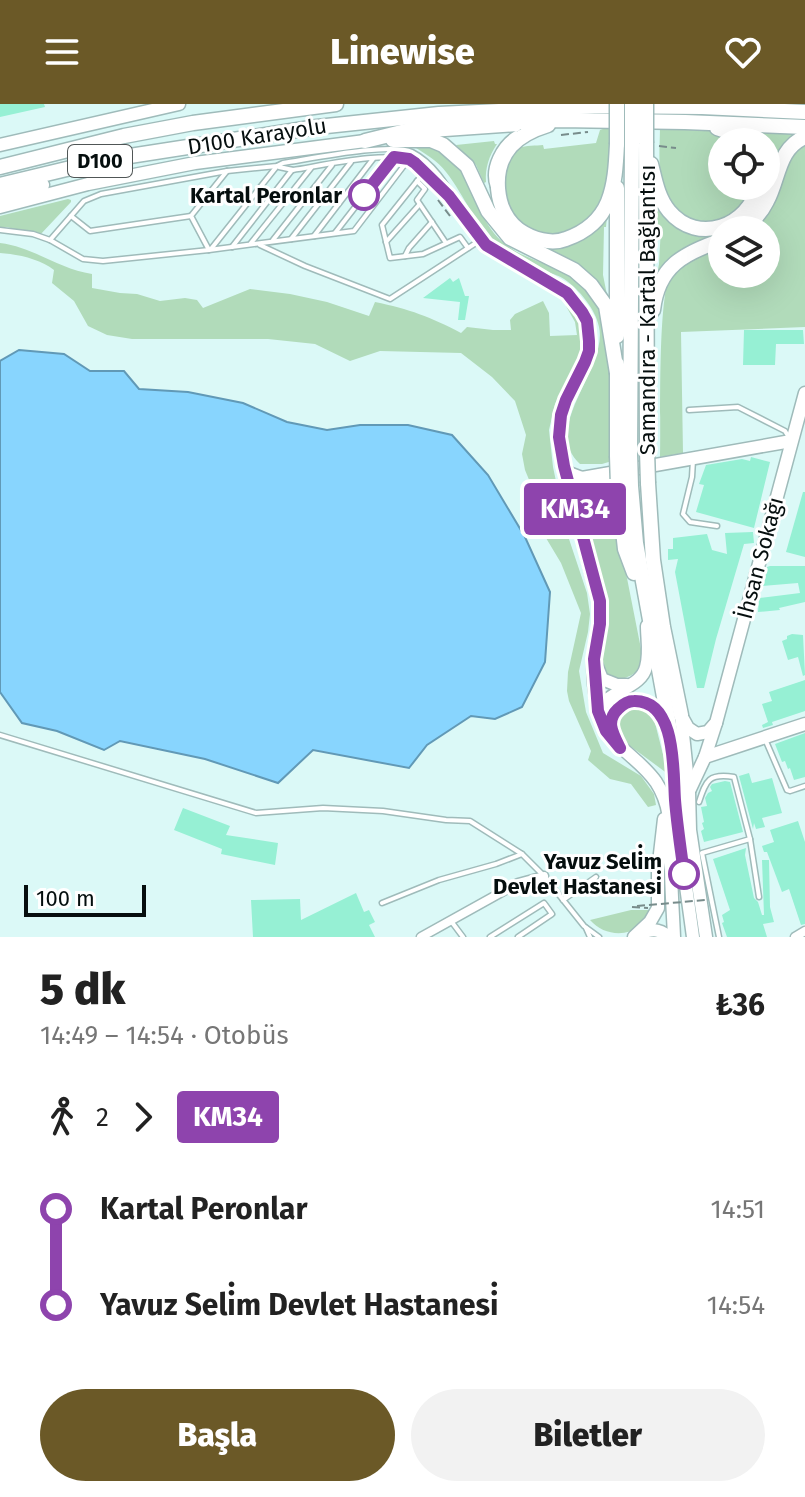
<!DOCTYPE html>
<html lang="tr">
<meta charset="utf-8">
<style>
:root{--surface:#fff;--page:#f2f2f2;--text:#222;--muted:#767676;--accent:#6b5927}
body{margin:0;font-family:"Fira Sans",sans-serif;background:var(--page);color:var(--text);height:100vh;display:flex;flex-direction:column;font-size:30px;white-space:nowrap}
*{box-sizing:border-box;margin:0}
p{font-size:26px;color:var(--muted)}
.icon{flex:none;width:44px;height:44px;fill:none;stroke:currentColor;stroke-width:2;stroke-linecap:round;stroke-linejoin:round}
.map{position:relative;height:833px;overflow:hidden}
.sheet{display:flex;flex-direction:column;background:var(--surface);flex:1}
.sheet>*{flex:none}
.badge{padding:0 16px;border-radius:6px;font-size:28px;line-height:52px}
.tools{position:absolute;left:708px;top:24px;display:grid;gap:16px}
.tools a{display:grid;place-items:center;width:72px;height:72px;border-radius:50%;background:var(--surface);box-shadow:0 8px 32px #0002;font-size:40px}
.scale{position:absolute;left:24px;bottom:20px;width:122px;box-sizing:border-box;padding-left:8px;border:4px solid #050e0e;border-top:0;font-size:22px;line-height:28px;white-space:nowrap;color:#050e0e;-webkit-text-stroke:6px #fff;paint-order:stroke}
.map>.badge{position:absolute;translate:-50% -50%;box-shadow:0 0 0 4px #fff}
.legs{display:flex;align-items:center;gap:12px;height:88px;padding:0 40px;font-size:26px}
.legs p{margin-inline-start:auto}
.overview{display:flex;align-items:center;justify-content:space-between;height:136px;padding:0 40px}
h1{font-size:44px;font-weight:800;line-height:60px}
.button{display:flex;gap:16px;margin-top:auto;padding:16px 40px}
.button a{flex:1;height:92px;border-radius:48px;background:var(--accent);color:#fff;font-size:32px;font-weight:800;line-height:92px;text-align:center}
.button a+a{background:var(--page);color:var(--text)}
ul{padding:0 40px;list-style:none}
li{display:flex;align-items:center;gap:28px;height:96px;font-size:30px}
li i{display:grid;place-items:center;width:12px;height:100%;margin:0 10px;background:currentColor}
li i::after{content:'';width:20px;height:20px;margin:-10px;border:6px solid;border-radius:50%;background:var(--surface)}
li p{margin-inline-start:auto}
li:first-child i{background:linear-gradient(#0000 50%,currentColor 0)}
li:last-child i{background:linear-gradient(currentColor 50%,#0000 0)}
header{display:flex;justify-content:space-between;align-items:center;height:104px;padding:0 40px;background:var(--accent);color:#fff;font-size:36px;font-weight:800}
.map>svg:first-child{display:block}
.green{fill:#b1dbba}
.water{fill:#88d5fe;stroke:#6199b6;stroke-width:2}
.building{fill:#96f0d4}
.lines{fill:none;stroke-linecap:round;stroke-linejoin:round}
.lane-casing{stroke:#9fbbba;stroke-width:7}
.street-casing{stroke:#9fbbba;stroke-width:11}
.secondary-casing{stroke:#9fbbba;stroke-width:15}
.primary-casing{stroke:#9fbbba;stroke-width:15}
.highway-casing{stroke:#9fbbba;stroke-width:17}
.path{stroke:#788c8b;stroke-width:2;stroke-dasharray:8 4;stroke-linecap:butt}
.lane{stroke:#fff;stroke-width:4}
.street{stroke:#fff;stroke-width:8}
.secondary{stroke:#fff;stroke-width:12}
.primary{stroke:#fff;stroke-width:12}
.highway{stroke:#fff;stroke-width:14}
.highway-bridge-casing{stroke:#9fbbba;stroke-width:17;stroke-linecap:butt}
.path-bridge{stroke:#788c8b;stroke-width:2;stroke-dasharray:8 4;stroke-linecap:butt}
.highway-bridge{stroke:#fff;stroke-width:14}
.line-1-casing{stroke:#fff;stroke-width:18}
.line-1{stroke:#8e44ad;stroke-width:12}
.stop-1-dot{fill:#fff;stroke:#8e44ad;stroke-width:4}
.labels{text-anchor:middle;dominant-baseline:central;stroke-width:6;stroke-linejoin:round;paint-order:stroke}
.shield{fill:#fff;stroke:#505656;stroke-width:2}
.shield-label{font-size:20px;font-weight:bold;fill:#050e0e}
.street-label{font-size:22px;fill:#050e0e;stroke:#fff}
.stop-label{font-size:22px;font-weight:bold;fill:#050e0e;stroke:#fff;text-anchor:end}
</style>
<header><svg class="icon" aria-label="menu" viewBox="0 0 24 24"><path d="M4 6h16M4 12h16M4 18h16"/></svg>Linewise<svg class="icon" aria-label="heart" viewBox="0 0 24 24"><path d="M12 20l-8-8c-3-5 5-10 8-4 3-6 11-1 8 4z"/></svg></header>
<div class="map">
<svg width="805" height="833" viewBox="0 0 805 833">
<rect width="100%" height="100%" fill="#dbf9f7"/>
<g class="green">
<path d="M611 22C609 48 611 77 598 100 561 170 479 105 508 58 511 53 513 47 519 44 526 41 536 42 543 41L544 45 596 39 600 26Z"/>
<path d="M660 23 712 27 735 38H722V82H752C736 129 685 131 665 85 657 67 660 43 660 23Z"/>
<path d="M744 25 799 27C780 41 773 55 767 78L766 38H754Z"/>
<path d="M805 36V223L681 228 683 349 660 353C661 321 657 186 672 167 680 157 709 148 722 142V170H766V126H749L789 50Z"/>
<path d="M494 37 495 40H497C489 52 485 64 486 78L484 79 476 61 456 41Z"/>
<path d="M426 41C442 48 454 57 465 71 475 95 484 123 505 140 539 166 578 158 600 204 602 209 603 216 604 221 614 265 611 312 612 357L602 360H580C540 323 608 265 599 223 596 206 579 185 564 175 560 172 553 170 547 168 532 161 512 153 499 142 475 122 465 92 446 68 438 57 424 49 413 42Z"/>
<polygon points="68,95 71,96 71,98 39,132 7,123 0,123 0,112"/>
<polygon points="655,97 716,130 718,133 677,149 657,171 659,160 661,123 658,122"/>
<path d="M607 112 606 123H604L603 171 607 191C588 162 569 158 541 142Z"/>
<path d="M0 139C33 143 59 165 92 170V184L120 189 137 190 160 197 185 194 197 196 203 204 250 185 290 190 327 198 369 212 375 198C409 205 431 213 461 229L467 223 493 226H511L510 216 515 210 543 197 549 209 550 232 577 231 575 218 566 202 568 200 578 215 581 227 582 248 555 300 549 326 553 363 567 429 587 489 590 510 588 528 579 567 586 608 603 649 641 672 654 690 656 701 648 703 631 680 610 675 588 656 591 647 569 597 567 587 568 568 581 509 561 459 543 429 537 395 525 366 522 350 526 331 515 297 492 273 461 249 380 247 350 257 315 240 268 235H132L107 231 88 222 74 197 52 179 54 166C40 155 17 150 0 149Z"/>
<path d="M608 378 642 550C640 568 635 571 619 576L606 569 600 559 603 491 578 397 586 384Z"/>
<path d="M639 601 650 606 654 615 668 670 618 633 614 619C620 607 625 603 639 601Z"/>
<path d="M631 806H651C648 811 644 818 640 823 624 833 603 831 590 816Z"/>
</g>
<polygon class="water" points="19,246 64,250 90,267 124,267 139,285 188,288 243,299 287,318 327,326 360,321 408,321 452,331 488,371 525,433 550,488 545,558 522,603 495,615 471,612 427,641 409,664 313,646 278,679 205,655 120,637 104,646 57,627 22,619 0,588 0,257"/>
<g class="building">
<polygon points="0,0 44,0 45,3 0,13"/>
<polygon points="450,174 453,178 459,174 465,192 469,192 465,216 458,216 460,198 423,194"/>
<polygon points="744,226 803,226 804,240 776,240 775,261 743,261"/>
<polygon points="751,353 770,358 754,424 696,408 704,381 699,380 706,361 742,355 750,357"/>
<polygon points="803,388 805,388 805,453 786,448"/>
<polygon points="753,428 754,439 744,440 716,535 704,584 697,584 675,468 678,455 668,456 668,445 673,445 673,434 707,430 712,446 727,450 725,429"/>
<polygon points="770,462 805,462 805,498 779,504 780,506 758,508 759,494 800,489 798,479 762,482 767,463"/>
<polygon points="792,530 803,531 805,571 803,572 798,553 788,556 782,537 787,535 787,532"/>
<polygon points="805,576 805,607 772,618 773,621 763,624 762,621 768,618 762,600 772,597 769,588"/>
<polygon points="805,629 805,673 794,676 790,664 788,665 785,657 782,658 775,640"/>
<polygon points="749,669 752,679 772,674 782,709 762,714 765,723 756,725 754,719 753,725 739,672"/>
<polygon points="725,677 730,678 743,728 704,738 701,727 704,725 702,719 704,718 701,703 707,702 705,694 708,689 712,687 710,683 712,680"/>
<polygon points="183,704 230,722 226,731 278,739 275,761 221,750 222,745 174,726"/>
<polygon points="798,717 805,738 805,820 801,821 789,785 782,788 767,748 764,748 762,742 774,738 770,726"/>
<polygon points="746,744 745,751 754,794 758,798 762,811 764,811 762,756 769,756 770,803 774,818 763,820 767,833 727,833 722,819 724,818 722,811 730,806 713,755"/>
<polygon points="356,789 364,808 369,806 375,818 369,821 375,833 253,833 251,796 300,795 301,816"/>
</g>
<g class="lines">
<g class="lane-casing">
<g id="lane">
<polyline points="431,31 518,25"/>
<path d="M279 63 293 66C320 62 389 46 412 57 427 65 442 83 453 96"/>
<polyline points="422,71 382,121 390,154 423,150 460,133 468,144"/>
<polyline points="417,77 425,85 417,96 446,139"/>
<path d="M493 83C486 64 499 39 516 29"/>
<polyline points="71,112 90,127 191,112"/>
<polyline points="0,126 33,130 50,136 83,155 103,157 209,146 354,127 409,55"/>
<polyline points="335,129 394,53"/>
<polyline points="314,132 373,55"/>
<polyline points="291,135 351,58"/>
<path d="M50 136 84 97 101 90 227 67 277 62 283 59C310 55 391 38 412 48 436 60 450 87 463 108"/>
<polyline points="273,136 332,61"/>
<polyline points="386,138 419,101"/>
<polyline points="251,139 311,64"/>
<polyline points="260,141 305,162 390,195 479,137"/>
<polyline points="232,143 292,66"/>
<polyline points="211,145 277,62"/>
<polyline points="209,146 191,112 227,67"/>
<polyline points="405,152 409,144 432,118"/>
<polyline points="689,306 738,303 785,327 790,335"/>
<polyline points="693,356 692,373 683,410 690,418 717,422"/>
<polyline points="0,631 256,709 323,704 383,707 446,716 470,717 522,750 544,772 584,822 599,833"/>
<polyline points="765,635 787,686 790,687 805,682"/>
<path d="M699 698C706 676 709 669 734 673L750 735 759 793"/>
<polyline points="563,796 596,773"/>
<polyline points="382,799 439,776 496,760 522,750"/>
<polyline points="451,817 463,833"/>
<polyline points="586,824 590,833"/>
<polyline points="490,833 544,799 552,810 518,833"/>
<polyline points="719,833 702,749 750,735"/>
</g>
</g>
<g class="street-casing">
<g id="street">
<polyline points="421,833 518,779 544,772"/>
<polyline points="795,833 805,827"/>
</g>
</g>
<g class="secondary-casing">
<g id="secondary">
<polyline points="0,41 179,0"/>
<polyline points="0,103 88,80 195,59 365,37"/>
<path d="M464 110 481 136 492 145 567 189C623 252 554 273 559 334 560 352 566 370 571 388 577 413 584 439 590 464 593 476 598 488 600 500 602 519 596 535 594 554 592 570 595 593 599 608 610 644 637 651 656 678 673 704 670 730 671 760 671 784 673 809 674 833"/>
<polyline points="565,364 569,369 582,374 791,337"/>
<polyline points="716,619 805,289"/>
<polyline points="705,653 805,620"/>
<path d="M639 830C651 825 658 824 669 833"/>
<polyline points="634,833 650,818 658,804 658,767 664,715"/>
</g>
</g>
<g class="primary-casing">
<g id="primary">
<polyline points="594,555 602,575 617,581 627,581"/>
<path d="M598 607C610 585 641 584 646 563 650 550 647 535 647 522"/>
<polyline points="681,611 689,688 690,726 706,833"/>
<polyline points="683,615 688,624 697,630 708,628 714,621"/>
<path d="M620 644C616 636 608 625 610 615 613 600 633 595 645 599 659 604 669 624 672 638 676 657 674 679 676 699 680 744 687 788 693 833"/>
<polyline points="690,685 705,653 716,619"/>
</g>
</g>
<g class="highway-casing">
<g id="highway">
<path d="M548 21C535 25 521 31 511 42 491 65 494 107 519 126 532 135 551 141 566 135 612 119 615 83 617 40"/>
<polyline points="717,24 732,29 744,38"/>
<polyline points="393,36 431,36 443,41 467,62 488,107 510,134 574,166 591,181 606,202 617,269"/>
<polyline points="365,37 422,23 560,16 685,18 805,23"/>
<polyline points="646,39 647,347"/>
<path d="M651 60C655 76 658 94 669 107 698 142 749 122 758 82"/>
<polyline points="0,63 124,32 193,19 336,0"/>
<polyline points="0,81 104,56 317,23 439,10 599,2 702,3 805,8"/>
<polyline points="617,84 617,232"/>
<polyline points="0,93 42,81"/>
<path d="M742 126C753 118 761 109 767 97 779 75 778 44 805 33"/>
<path d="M653 206C658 162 684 149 722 136"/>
<polyline points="617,260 617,352"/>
<polyline points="630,350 632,40"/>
<polyline points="648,379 653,456 663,523 681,611"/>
<polyline points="618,382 625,445 634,469"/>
<polyline points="631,382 636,439 672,637"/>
</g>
</g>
<g class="path">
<polyline points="561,31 588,28"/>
<polyline points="659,42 676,44"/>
<polyline points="438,96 450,112"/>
<polyline points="632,803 648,804"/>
</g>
<use href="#lane" class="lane"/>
<use href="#street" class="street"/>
<use href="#secondary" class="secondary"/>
<use href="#primary" class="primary"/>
<use href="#highway" class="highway"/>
<g class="highway-bridge-casing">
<g id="highway-bridge">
<polyline points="617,0 617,40"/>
<polyline points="632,0 632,40"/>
<polyline points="646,0 646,39"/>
<polyline points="647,347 648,379"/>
<polyline points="630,350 631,382"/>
<polyline points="617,352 618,382"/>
</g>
</g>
<polyline class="path-bridge" points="637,802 705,796"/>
<use href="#highway-bridge" class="highway-bridge"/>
</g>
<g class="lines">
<g class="line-1-casing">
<path id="line-1" d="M364 91 394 53 409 55 415 59 449 92 486 141 567 189 582 208 587 217 589 237V247L585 258 566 296 561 311 559 333 564 362 600 497V520L594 555 598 607 606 627 620 644C613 630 605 617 618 605 622 601 628 597 634 597 677 596 673 668 675 696 677 721 681 746 684 770"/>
</g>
<use href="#line-1" class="line-1"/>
</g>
<g class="stop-1-dot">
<circle cx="364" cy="91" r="14"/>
<circle cx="684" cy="770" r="14"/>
</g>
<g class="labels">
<rect class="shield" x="68" y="41" width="64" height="32" rx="6"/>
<g class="shield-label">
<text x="100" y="57">D100</text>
</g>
<g class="street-label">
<text transform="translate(257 32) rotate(-9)">D100 Karayolu</text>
<text transform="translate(647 206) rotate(-90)">Samandıra - Kartal Bağlantısı</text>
<text transform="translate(760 454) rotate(-75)">İhsan Sokağı</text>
</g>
<g class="stop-label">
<text x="342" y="91">Kartal Peronlar</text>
<text x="662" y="757">Yavuz Seli̇m<tspan x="662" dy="25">Devlet Hastanesi̇</tspan></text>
</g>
</g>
</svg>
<div class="tools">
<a><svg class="icon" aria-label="locate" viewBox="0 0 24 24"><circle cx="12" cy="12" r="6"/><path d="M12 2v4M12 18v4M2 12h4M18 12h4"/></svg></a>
<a><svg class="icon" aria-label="layers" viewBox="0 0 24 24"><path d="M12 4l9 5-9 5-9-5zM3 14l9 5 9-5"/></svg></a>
</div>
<div class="scale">100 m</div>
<b class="badge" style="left:575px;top:405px;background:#8e44ad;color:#fff">KM34</b>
</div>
<section class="sheet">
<div class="overview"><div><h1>5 dk</h1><p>14:49 – 14:54 · Otobüs</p></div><b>₺36</b></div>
<div class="legs"><svg class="icon" aria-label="walk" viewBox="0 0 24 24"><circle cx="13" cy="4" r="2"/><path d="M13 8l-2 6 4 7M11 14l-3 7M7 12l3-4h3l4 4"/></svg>2<svg class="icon" aria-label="forward" viewBox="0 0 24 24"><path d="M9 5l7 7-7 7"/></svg><b class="badge" style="background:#8e44ad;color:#fff">KM34</b></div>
<ul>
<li><i style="color:#8e44ad"></i><b>Kartal Peronlar</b><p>14:51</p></li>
<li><i style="color:#8e44ad"></i><b>Yavuz Seli̇m Devlet Hastanesi̇</b><p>14:54</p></li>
</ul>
<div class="button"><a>Başla</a><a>Biletler</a></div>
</section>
